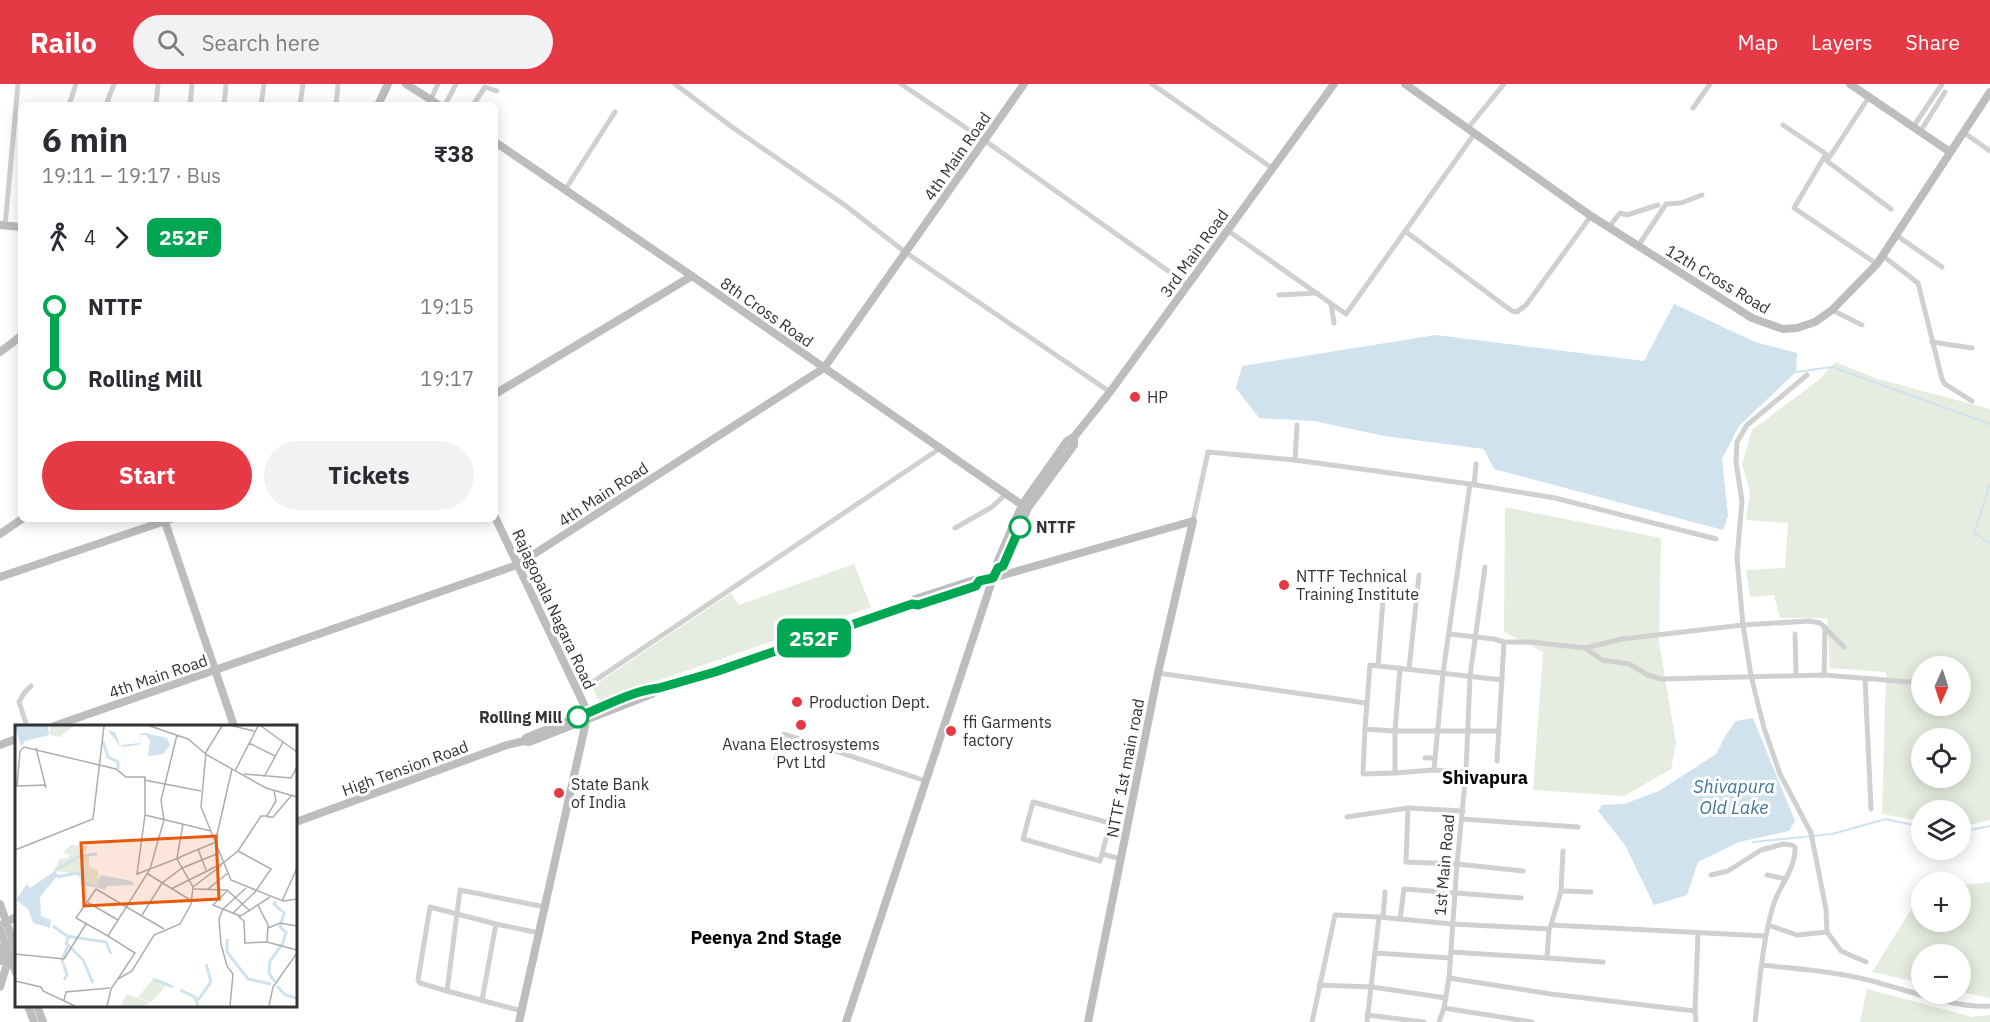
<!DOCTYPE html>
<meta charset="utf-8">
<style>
:root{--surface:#fff;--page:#f2f2f3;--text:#2b2b33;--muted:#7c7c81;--accent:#e63946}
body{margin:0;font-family:"IBM Plex Sans",sans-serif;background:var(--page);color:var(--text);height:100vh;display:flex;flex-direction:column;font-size:22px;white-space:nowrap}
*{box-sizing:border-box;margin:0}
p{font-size:20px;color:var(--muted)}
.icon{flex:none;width:33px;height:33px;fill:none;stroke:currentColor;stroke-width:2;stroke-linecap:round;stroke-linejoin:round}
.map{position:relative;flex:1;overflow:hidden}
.side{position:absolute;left:18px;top:18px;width:480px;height:420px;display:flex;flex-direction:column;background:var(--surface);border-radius:9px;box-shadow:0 3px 15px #0003}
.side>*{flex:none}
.badge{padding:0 12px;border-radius:9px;font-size:21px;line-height:39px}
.needle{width:39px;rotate:183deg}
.fabs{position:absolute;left:1911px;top:572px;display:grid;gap:12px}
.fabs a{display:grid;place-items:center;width:60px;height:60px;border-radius:50%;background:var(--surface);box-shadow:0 3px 15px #0003;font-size:30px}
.map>.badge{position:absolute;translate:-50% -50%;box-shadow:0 0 0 3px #fff}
.legs{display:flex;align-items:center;gap:9px;height:66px;padding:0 24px;font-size:20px}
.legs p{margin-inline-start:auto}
.overview{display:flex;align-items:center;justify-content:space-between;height:102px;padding:0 24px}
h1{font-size:33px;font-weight:700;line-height:45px}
.button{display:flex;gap:12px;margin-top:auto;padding:12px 24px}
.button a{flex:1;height:69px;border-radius:36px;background:var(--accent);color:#fff;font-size:24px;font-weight:700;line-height:69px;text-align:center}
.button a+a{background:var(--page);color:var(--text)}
ul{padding:0 24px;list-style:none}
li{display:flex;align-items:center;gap:21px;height:72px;font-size:22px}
li i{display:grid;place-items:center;width:9px;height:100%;margin:0 8px;background:currentColor}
li i::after{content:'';width:15px;height:15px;margin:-8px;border:4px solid;border-radius:50%;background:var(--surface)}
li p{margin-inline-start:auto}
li:first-child i{background:linear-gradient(#0000 50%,currentColor 0)}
li:last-child i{background:linear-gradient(currentColor 50%,#0000 0)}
header{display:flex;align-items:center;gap:36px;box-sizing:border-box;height:84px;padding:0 30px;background:var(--accent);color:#fff}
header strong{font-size:28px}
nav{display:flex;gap:33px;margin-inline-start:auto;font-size:21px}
.search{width:420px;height:54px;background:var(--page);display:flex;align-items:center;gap:15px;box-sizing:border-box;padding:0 21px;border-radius:33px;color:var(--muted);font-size:22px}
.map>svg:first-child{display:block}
.green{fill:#e6ecdf;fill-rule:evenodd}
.water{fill:#cfe2ee}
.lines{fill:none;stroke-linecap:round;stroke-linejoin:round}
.stream{stroke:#cfe2ee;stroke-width:2}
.street{stroke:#d0d0d0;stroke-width:5}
.secondary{stroke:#bdbdbd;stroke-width:8}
.line-1-casing{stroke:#fff;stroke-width:14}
.line-1{stroke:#00a651;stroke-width:9}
.poi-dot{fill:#e63946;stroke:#fff;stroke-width:2}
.stop-1-dot{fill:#fff;stroke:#00a651;stroke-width:3}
.labels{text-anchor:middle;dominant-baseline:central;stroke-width:6;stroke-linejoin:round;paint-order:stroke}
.street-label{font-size:16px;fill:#333;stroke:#fff}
.poi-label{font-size:16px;fill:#333;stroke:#fff;text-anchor:start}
.stop-label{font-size:16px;font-weight:bold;fill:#333;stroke:#fff;text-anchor:start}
.neighbourhood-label{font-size:18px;font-weight:bold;fill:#000;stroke:#fff}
.water-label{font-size:18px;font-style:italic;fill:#3f7597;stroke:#fff}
.inset-river{fill:none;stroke:#cfe2ee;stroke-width:3}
.inset-road{fill:none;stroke:#adadad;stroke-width:1.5}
.view{fill:#e8590c;fill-opacity:0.15;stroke:#e8590c;stroke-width:3}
.inset-edge{fill:none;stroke:#333;stroke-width:3}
</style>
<header>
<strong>Railo</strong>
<div class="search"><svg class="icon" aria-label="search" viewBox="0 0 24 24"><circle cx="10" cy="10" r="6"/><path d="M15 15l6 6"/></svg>Search here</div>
<nav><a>Map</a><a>Layers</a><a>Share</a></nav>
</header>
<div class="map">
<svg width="1990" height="938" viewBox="0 0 1990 938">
<rect width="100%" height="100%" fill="#fff"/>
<g class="green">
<path d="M1835 278 1878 295 1990 325V736L1961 743 1960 726H1922L1921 737 1882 730 1886 588 1830 584 1827 534H1780L1774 511 1750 513 1746 486 1785 484 1788 439 1746 436 1750 408 1742 380 1752 346 1820 295ZM1922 582H1960V621H1922ZM1922 654H1960V693H1922Z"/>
<polygon points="1505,423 1661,454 1659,558 1676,659 1671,685 1624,712 1533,706 1543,568 1504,548"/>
<polygon points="854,480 871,523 599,617 592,603 731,509 739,521"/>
<polygon points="1990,798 1990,914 1961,908 1960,870 1922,870 1921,899 1872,888 1919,813 1921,814 1922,837 1960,837 1961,801"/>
<polygon points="1867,905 1972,933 1990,931 1990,938 1860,938"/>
</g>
<g class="water">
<polygon points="1674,220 1755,258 1797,269 1796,288 1739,342 1722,375 1728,432 1723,446 1494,385 1484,365 1384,352 1314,337 1259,334 1236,304 1242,282 1436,251 1644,277"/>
<polygon points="1753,634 1795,737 1789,747 1739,758 1698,778 1687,811 1654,821 1625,761 1598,727 1602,721 1624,720 1659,707 1716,670 1727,649 1736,637"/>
</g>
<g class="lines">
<g class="stream">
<polyline points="1796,288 1832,283 1990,340"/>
<polyline points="1990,400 1974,449 1990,459"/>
<polyline points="1960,748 1990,742"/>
<polyline points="1753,758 1832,750 1886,735 1922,743"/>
</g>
<g class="street">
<polyline points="675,0 732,43 846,122 905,168 1110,308"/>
<polyline points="901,0 984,56 1188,201"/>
<polyline points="1152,0 1272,84"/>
<polyline points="1869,13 1827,77 1891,125"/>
<polyline points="69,21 76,0"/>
<polyline points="106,21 114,0"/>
<polyline points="156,21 158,0"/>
<polyline points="190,21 192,0"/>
<polyline points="224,21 226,0"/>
<polyline points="261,21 264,0"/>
<polyline points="300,21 303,0"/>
<polyline points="336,21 338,0"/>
<polyline points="428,21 438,0"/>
<polyline points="445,21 456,0"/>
<polyline points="473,21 485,3 497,7"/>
<polyline points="1693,24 1710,0"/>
<polyline points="1783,41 1826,70 1794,124 1877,180"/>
<polyline points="1913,43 1942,0"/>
<polyline points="1468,44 1504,0"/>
<polyline points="1920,48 1945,8"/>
<polyline points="1963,48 1990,67"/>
<polyline points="565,106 615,28"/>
<polyline points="5,142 18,0"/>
<polyline points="1609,143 1620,129 1627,131 1658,121"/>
<polyline points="1227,146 1346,230 1475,49"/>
<polyline points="1405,147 1505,222 1512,227 1517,228 1526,221 1591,132"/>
<polyline points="1896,151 1942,183"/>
<polyline points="1638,162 1666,120 1681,119 1702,111"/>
<polyline points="1883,172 1918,199 1942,295 1945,300 1972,317"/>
<polyline points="1279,211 1317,209"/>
<polyline points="1331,220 1334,239"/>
<polyline points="1832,226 1862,241"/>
<polyline points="1932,258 1972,264"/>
<polyline points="1807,291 1747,341 1737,358 1736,378 1742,417 1737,474 1743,541 1751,592 1764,644 1780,690 1811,749 1826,825 1827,848 1841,867 1866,878"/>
<polyline points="1295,376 1297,341"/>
<polyline points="1474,401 1476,380"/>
<polyline points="1193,437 1208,368 1295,376 1470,400 1555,414 1716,455"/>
<polyline points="955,444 992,423 1006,410"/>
<polyline points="1449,550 1494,555 1504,558 1531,558 1585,564 1602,576 1629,580 1648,591 1661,595 1824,591 1922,599"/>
<polyline points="1795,550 1796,591"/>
<polyline points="1585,564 1622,555 1743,541 1809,537 1820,539 1844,563"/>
<polyline points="1378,582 1383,516"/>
<polyline points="1400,584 1395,647 1395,689 1434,686 1466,688"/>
<polyline points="1409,585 1419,491"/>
<polyline points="1158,589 1366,619"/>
<polyline points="1824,591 1825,543"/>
<polyline points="1865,594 1871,725"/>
<polyline points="578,608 939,365"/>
<polyline points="27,642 19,618 24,609 31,602"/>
<polyline points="1365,645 1363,690 1395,689"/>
<polyline points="1499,647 1395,647 1365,645 1370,581 1502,596"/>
<polyline points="776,674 784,650 926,697"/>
<polyline points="1425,674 1435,674"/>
<polyline points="1497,677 1504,558"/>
<polyline points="1434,686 1443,589 1470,400"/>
<polyline points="1463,727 1408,724 1406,778 1457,780 1523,787"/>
<polyline points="1347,733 1408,724"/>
<polyline points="1462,735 1578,743"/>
<polyline points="1102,770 1100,777 1023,755 1033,718 1110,739 1102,770 1121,775"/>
<path d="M1711 791 1728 787 1761 766 1783 760 1792 761 1795 763C1796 784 1780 801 1774 819 1762 857 1760 898 1755 938"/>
<polyline points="1767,791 1786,795"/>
<polyline points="1561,807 1591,808"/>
<polyline points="1383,833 1385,808"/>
<polyline points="1400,835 1404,805 1521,814"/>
<polyline points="1551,841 1561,807 1563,767"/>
<polyline points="1768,841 1797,851 1827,848"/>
<polyline points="1451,868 1547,874 1549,845"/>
<polyline points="1376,869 1450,874"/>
<polyline points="1547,874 1603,878"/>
<path d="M1762 881C1797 885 1833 887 1868 896 1901 904 1956 925 1990 922"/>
<polyline points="1449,894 1551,910 1695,927 1698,849"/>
<polyline points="1319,901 1372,903 1446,914"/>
<polyline points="447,907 420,899 418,896 430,823 496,840 539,849"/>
<polyline points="482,916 496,840"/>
<polyline points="1444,924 1532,938"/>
<polyline points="522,927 447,907 460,806 545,823"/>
<polyline points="1695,927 1696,938"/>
<polyline points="1367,931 1424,938"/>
<polyline points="1312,938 1335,831 1379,833 1452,840 1549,845 1551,841 1765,852"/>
<polyline points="1367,938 1379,833"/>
<polyline points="1439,938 1444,924 1449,894 1457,780 1466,688 1470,592 1485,483"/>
</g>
<g class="secondary">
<polyline points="406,0 439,21"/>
<polyline points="1405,0 1591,132 1752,234 1783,245 1797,244 1815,238 1832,226 1877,180 1990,8"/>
<polyline points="1850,0 1950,68"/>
<polyline points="378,21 388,0"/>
<polyline points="495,58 692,192 1022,421"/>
<polyline points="0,141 21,143"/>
<polyline points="0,268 21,252"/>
<polyline points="495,310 692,192"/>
<polyline points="495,433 588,629 519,938"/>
<polyline points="164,435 234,642"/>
<polyline points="0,450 22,435"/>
<polyline points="998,484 997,479 1022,421 1067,357 1074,353 1110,308 1334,0"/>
<polyline points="0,493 171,435"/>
<polyline points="912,520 915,515 974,496 993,494 1193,437 1158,589 1088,938"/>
<polyline points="54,642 517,481 824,284 1024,0"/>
<path d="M524 657 526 654C546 645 568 638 588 629 610 619 634 606 659 604L715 588 912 520C927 523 961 507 976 502L979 497"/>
<polyline points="0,661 16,655"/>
<polyline points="296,738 507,661 524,657 529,658 652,610 659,604"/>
<polyline points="0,820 16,866"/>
<polyline points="4,839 16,833"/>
<polyline points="0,845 16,889"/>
<polyline points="0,877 5,858"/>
<polyline points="0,903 10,870"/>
<polyline points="28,922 34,938"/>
<polyline points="37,922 43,938"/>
<polyline points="846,938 993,494 998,484 1003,482 1028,424 1074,361 1074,353"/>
</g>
</g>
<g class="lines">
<g class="line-1-casing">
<path id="line-1" d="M578 633C604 623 631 607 659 604L715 588 912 520 918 521 976 502 979 497 993 494 998 484 1003 482 1020 443"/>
</g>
<use href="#line-1" class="line-1"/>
</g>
<g class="poi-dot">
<circle cx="1135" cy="313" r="6"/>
<circle cx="1284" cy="501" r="6"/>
<circle cx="797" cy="618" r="6"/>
<circle cx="801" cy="641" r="6"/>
<circle cx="951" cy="647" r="6"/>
<circle cx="559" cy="709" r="6"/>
</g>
<g class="stop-1-dot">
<circle cx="1020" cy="443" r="10"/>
<circle cx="578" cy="633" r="10"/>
</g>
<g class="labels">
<g class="street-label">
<text transform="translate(957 72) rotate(-55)">4th Main Road</text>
<text transform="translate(1194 169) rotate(-54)">3rd Main Road</text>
<text transform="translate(1718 195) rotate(31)">12th Cross Road</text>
<text transform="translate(767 228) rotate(35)">8th Cross Road</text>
<text transform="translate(603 410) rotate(-33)">4th Main Road</text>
<text transform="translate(554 525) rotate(65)">Rajagopala Nagara Road</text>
<text transform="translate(158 592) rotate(-19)">4th Main Road</text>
<text transform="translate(405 684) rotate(-20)">High Tension Road</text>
<text transform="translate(1125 684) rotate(-79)">NTTF 1st main road</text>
<text transform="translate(1444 781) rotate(-85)">1st Main Road</text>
</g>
<g class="poi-label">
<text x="1147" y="313">HP</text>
<text x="1296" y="492">NTTF Technical<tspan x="1296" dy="18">Training Institute</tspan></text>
<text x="809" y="618">Production Dept.</text>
<text x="963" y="638">ffi Garments<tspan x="963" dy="18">factory</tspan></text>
<text x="801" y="660" text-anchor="middle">Avana Electrosystems<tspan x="801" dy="18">Pvt Ltd</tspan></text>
<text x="571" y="700">State Bank<tspan x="571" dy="18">of India</tspan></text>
</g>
<g class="stop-label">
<text x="1036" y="443">NTTF</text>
<text x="562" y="633" text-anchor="end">Rolling Mill</text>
</g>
<g class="neighbourhood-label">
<text x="1485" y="693">Shivapura</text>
<text x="766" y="853">Peenya 2nd Stage</text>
</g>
<g class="water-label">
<text x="1734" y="702">Shivapura<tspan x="1734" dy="21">Old Lake</tspan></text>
</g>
</g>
<g transform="translate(15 641)">
<rect width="282" height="282" fill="#fff"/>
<path d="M35 1H58L45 12 35 10ZM56 120 74 121 65 131H74V141L83 146 84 157 79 162 67 159 63 149 40 146 44 134 53 133 54 129 49 128 50 131 48 128ZM138 254 150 258 149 263 136 277 123 272ZM112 269 134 277H135L130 281H105Z" fill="#e6ecdf"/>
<path d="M0 1H33L34 10 10 16 6 22ZM93 5 100 7 105 20 126 18 125 9 130 8 152 13 155 20 148 29 133 31 135 16 131 10H126V19L110 22 104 20ZM40 146 43 150 25 172 26 191 36 195 35 203 18 198 13 184 1 175 12 159 15 163ZM86 150 117 156 119 160 92 161 90 165 81 162Z" fill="#cfe2ee"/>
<path class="inset-river" d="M88 16 93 32 103 37V44M39 146 65 131 82 129M42 152 62 148 69 151 67 158 81 161M38 201 52 211 91 217 96 229M54 211 51 218 68 235 78 258M212 214V227L233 254 256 259M138 254 158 262M49 255 52 250 47 235 53 221M260 257 254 248 255 236 268 218 271 207 265 202 269 188 259 179 261 176M262 261 270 270 282 273M165 265 180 272 183 281M183 275 196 257 191 239"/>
<path class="inset-road" d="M135 1 173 14 192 30 251 63 282 72M218 1 239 6M246 1 282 27M234 18 260 31M21 23 31 63M191 27 186 82 216 155 268 176 282 174M191 27 207 1M220 46 243 1M229 49 276 53 282 42M249 52 268 17M129 55 186 66M31 60 2 61 5 26 9 22 101 44 111 52H130V90L122 149 135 144 149 95 146 75 162 10M130 90 196 106M252 92H258L277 70M201 114 217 44M183 124 191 145M0 125 78 94 89 1M165 132 201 117M162 133 168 99M133 149 177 176M178 162 207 140M156 164 208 138 223 126 246 91H252L261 76 259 66M179 164 212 165 235 186M193 164 213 148M213 165 198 180 225 191M267 176 282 143M72 177 103 195M243 180 253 200 252 217 230 218 229 196 224 192 255 172M218 188 240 167 256 144 223 126M127 190 147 158 167 143 204 128M253 203 265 198 282 201M93 211 61 193 81 164 149 204M252 217 282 225M0 229 49 234 71 199M103 254 117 246 139 210 165 199 176 179 178 162 162 134M0 256 26 262 28 266 60 281M49 275 51 267 95 263M92 281 96 264 120 228 93 211 135 144 166 132M215 281 218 249 212 241 206 219 204 194 208 184 231 163M254 281 258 262 282 228"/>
<path class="view" d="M201 111 204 174 69 181 66 118Z"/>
<rect width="282" height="282" class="inset-edge"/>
</g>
</svg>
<div class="fabs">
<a><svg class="needle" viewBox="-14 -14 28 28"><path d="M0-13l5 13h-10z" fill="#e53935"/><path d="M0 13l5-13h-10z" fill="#7c7c81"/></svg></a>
<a><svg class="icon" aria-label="locate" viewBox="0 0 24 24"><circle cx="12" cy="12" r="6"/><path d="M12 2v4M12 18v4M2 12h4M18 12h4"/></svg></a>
<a><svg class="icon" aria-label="layers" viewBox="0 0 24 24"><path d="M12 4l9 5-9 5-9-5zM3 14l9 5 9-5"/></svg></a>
<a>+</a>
<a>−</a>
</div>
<b class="badge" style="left:814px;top:554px;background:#00a651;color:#fff">252F</b>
<section class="side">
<div class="overview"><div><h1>6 min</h1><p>19:11 – 19:17 · Bus</p></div><b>₹38</b></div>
<div class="legs"><svg class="icon" aria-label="walk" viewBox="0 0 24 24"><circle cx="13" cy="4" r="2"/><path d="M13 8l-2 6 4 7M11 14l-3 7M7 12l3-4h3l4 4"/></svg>4<svg class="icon" aria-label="forward" viewBox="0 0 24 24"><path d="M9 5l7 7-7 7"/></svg><b class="badge" style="background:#00a651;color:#fff">252F</b></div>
<ul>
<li><i style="color:#00a651"></i><b>NTTF</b><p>19:15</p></li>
<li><i style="color:#00a651"></i><b>Rolling Mill</b><p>19:17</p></li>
</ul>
<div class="button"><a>Start</a><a>Tickets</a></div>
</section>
</div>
